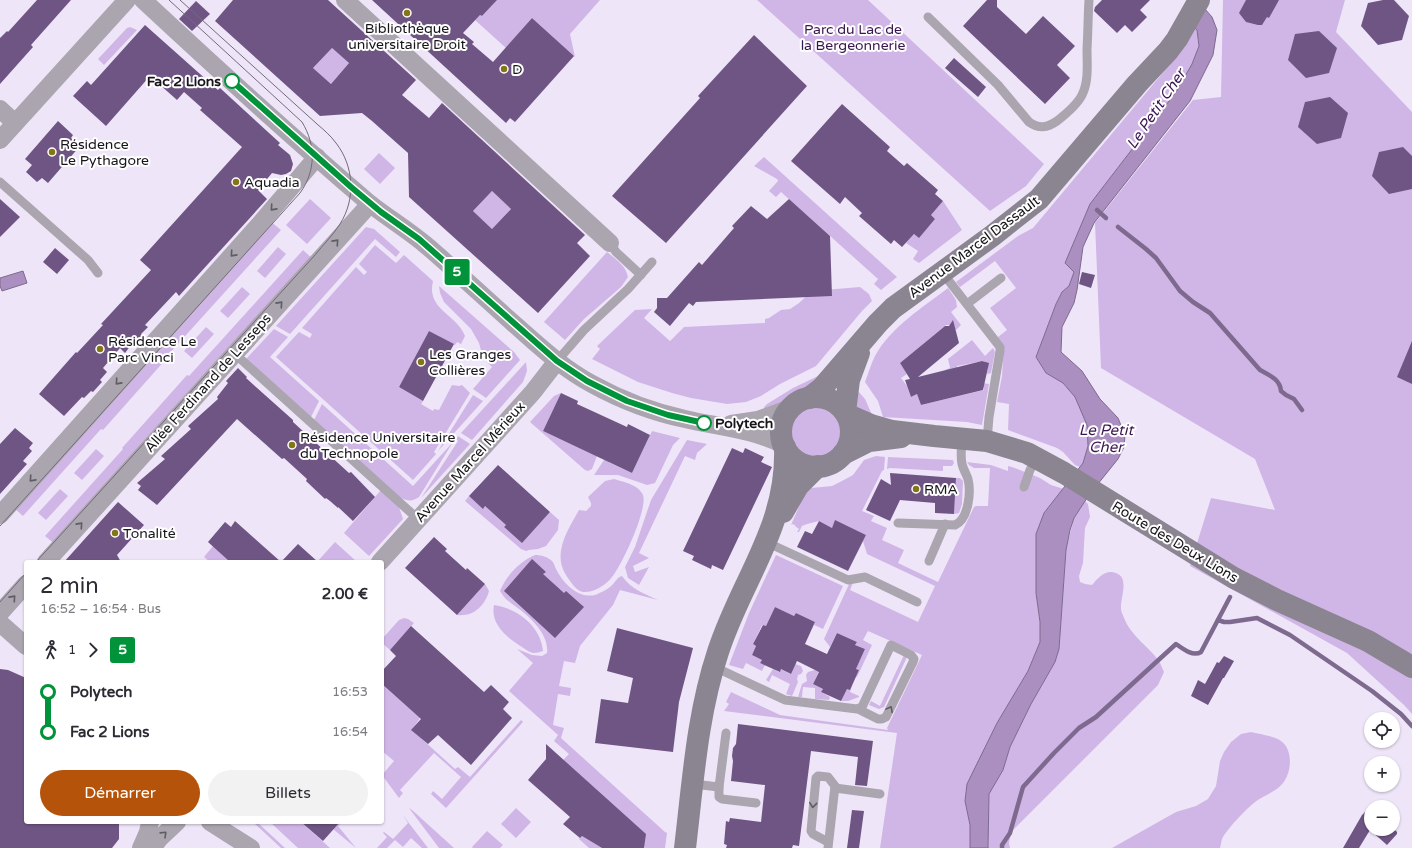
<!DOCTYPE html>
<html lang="fr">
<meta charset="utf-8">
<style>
:root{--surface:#fff;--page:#f2f2f3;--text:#2b2b33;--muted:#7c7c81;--accent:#b45309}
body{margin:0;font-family:"Varela Round",sans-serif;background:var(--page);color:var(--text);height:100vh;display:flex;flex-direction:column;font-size:15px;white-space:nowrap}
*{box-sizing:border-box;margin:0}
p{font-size:13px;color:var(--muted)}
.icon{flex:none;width:22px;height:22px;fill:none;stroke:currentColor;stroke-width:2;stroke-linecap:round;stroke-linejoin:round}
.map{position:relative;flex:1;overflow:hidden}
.side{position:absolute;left:24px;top:560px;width:360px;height:264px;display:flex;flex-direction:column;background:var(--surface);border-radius:4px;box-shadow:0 1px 3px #0004}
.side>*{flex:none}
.badge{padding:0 8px;border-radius:3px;font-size:14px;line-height:26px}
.controls{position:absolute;left:1364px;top:712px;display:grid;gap:8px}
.controls a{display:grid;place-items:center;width:36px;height:36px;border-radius:50%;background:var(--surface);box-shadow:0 1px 3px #0004;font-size:20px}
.map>.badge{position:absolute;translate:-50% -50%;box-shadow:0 0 0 2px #fff}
.legs{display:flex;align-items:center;gap:6px;height:44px;padding:0 16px;font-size:13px}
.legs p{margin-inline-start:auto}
.headline{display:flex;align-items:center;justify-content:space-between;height:68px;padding:0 16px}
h1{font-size:22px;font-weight:600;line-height:30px}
.primary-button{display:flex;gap:8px;margin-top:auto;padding:8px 16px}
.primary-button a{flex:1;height:46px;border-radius:24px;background:var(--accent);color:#fff;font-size:16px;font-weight:600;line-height:46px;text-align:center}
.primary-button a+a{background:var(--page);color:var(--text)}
ul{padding:0 16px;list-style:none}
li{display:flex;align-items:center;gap:14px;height:40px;font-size:15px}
li i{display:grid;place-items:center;width:6px;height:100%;margin:0 5px;background:currentColor}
li i::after{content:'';width:10px;height:10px;margin:-5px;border:3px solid;border-radius:50%;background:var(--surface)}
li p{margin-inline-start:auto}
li:first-child i{background:linear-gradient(#0000 50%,currentColor 0)}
li:last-child i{background:linear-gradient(currentColor 50%,#0000 0)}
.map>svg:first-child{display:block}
.green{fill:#d0b6e6}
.water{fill:#aa8fc0;stroke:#7e6a8e}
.pier{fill:#efe5f9}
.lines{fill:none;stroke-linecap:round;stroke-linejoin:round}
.stream{stroke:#7e6a8e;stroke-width:4.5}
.building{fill:#6f5583;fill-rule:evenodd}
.lane{stroke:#aaa5ae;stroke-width:9}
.street{stroke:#aaa5ae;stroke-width:18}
.secondary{stroke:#8b8491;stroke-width:22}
.tram{stroke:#726c77;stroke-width:1}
.oneway{stroke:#605c64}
.line-1-casing{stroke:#fff;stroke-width:9}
.line-1{stroke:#00933a;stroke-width:6}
.poi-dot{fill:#847517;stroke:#fff;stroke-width:1.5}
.stop-1-dot{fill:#fff;stroke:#00933a;stroke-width:2}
.labels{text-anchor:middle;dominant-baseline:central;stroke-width:4;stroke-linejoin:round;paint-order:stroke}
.poi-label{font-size:14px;fill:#17141a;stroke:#fff;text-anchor:start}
.park-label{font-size:14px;fill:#3a1651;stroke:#fff}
.stop-label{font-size:14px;font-weight:bold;fill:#17141a;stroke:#fff;text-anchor:end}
.street-label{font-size:14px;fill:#17141a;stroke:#fff}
.water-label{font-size:15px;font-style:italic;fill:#3b1652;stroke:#fff}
</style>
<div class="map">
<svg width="1412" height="848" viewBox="0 0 1412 848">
<rect width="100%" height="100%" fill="#efe5f9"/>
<g class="green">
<polygon points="491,0 600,0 570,34 575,57 532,18 506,48 475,20 480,15 482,16 494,3"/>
<polygon points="757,0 868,0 1044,164 1026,186 990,211"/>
<polygon points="1223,0 1345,0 1336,32 1412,112 1412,714 1404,705 1347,653 1190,566 1211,498 1275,510 1255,459 1101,368 1095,223 1193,100 1221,97"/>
<polygon points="130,27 137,30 104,65 98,59 127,28"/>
<polygon points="1195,28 1197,30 1199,46 1192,64 1176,92 1090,204 1065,263 1074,272 1069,286 1062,292 1056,304 1036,357 1046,373 1063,383 1075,397 1087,425 1088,446 1083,463 1080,467 1075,465 1063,452 1057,448 1008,430 1009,404 997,402 1002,376 1004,345 998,337 1007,330 990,308 1016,288 995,261 960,287 956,282 1018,236 1033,228 1171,63"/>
<polygon points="332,48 349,63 331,84 313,68"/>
<polygon points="379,153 395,168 380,184 364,169"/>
<polygon points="764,157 897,277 881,290 874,284 878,279 781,192 776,197 769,191 778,181 777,179 754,166"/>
<polygon points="492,191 511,209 492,229 473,211"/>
<polygon points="310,199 331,218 307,244 286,225"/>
<polygon points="943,201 962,230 919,263 913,259 918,251 906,243 914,234 919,237 935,219 931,215"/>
<polygon points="270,221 281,230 167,356 167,358 103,430 101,429 23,516 13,507"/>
<polygon points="366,227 374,229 400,252 396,257 375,239 290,334 276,326"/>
<path d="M375 245 396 263 404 255 433 281C426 310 457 314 465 336L461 344 457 342 455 345 429 331 399 387 423 401 421 404 433 411 434 409 439 410 452 385 459 386 462 385 470 393 434 452 436 454 413 480 276 357 299 332 310 338 312 334 302 328 356 267 364 275 367 272 359 264Z"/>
<polygon points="278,247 286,254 265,278 257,271"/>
<polygon points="303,250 314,260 56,545 45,536 123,449 122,448 187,375 189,376"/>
<path d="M607 252C616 259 626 266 628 277L621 287 584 319 565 340 544 322Z"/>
<polygon points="439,286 514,352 520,360 486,398 473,389 492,367 483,358 479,343 471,329 444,302 440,293"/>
<polygon points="242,287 250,294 228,318 220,311"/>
<polygon points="860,287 869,294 872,301 862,311 816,366 780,384 761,396 746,402 727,404 691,398 672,393 638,382 592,359 600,349 597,346 635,310 652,309 644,318 670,341 684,327 765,323 765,319 769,318 781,310 790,309 799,303 812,291"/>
<path d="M948 288 956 300 957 307 951 312 961 325 956 330 952 325H946L900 363 907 374 901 378 907 386 911 397 917 394 921 405 984 390 983 383 989 384 982 425 967 422 883 417 878 401 865 382C868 374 871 364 875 356 891 327 922 308 948 288Z"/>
<polygon points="206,327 214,334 192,358 184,351"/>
<polygon points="274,329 288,337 270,357 319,401 311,417 246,359"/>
<polygon points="972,340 985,356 993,348 995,352 991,373 987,374 988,364 983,361 957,366 957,373 946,376 945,370 950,368 948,359"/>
<polygon points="526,362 527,371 523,382 472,440 461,433"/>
<polygon points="820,375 811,386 792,393 779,405 765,413 764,407 767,404 793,388"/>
<polygon points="857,390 865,399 873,417 854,406"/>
<polygon points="561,393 543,431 597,456 592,469 588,471 585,470 530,422 554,396"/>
<polygon points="473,395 483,401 438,451"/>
<path d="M322 404 413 486 453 442 419 497C412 502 407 501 399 497L314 420Z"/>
<circle cx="817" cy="431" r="26"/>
<polygon points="652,431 680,438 673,445 655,483 647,485 618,475 594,475 606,457 610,463 632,473"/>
<polygon points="458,436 470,444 421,498 458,441 456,439"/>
<polygon points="687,440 707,444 697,453 695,460 685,456 639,553 649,558 633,566 635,572 649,567 639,585 628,578 625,567 635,547 651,500"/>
<polygon points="96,449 104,456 82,480 74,473"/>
<polygon points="876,456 885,457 884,470 882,471 862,511 874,516 871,521 887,528 882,540 904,550 898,563 938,582 974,507 976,506 988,506 990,468 974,468 969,465 967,462 991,465 1008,471 1008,466 1012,467 1040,478 1051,485 1064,489 1044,513 1036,593 1040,622 1040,642 1028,671 997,723 965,801 970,825 970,848 880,848 897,733 724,711 729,704 726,702 731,692 780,715 888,730 887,728 922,655 868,631 863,640 872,645 857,677 856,677 859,670 856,669 865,649 855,645 857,642 837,633 830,647 824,639 850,582 854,580 850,590 918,622 935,586 867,554 863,541 866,535 835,521 832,528 819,521 807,524 802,526 799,532 797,532 799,529 795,526 795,525 792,524 791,525 804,495 811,488 832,486 840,482 853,475 864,460"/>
<polygon points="888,457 953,460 954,463 952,466 943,466 943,471 890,468 887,469"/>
<polygon points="956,478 960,478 963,481 962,504 959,513 954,514"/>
<path d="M614 479C623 482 638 484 643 495 648 509 622 565 612 577 606 585 594 593 583 592 576 591 570 581 566 575 552 553 568 530 579 510L586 511 591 506V503L588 497 605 481Z"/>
<polygon points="60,489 68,496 46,520 38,513"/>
<polygon points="381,490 399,507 403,519 369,556 344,533"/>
<polygon points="469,496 483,508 485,506 506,525 504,527 522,542 550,512 559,520 558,530 546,546 538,549 529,550 526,551 521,549 465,501"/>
<path d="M1085 501 1088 504 1090 517 1085 528 1083 563 1079 576 1080 582 1085 584 1092 585C1099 577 1106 568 1118 574 1129 580 1120 599 1121 609 1121 612 1123 615 1124 618 1131 636 1148 646 1159 661 1161 664 1162 668 1164 672L1158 685 1011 832 1009 843 1010 848H988L989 794 1003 770 1010 747 1031 704 1055 662 1059 649 1066 549 1074 518Z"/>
<polygon points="335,542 357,562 317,562"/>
<polygon points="213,546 230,562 210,562 204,557"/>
<path d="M535 555C541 555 548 557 552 561 554 563 555 567 556 569 563 583 578 599 595 595 600 593 607 590 611 586 616 582 616 578 622 576 631 589 645 594 658 600L620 590 613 605 580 646 575 663 564 661 559 686 571 688 570 696 558 694 553 725 564 728 561 738 665 832 667 833 665 848H645L563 760 569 754 554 741 558 735 509 691 533 663 517 649 532 655 542 656 547 653C549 635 532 619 519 609 510 602 506 601 500 591 506 576 520 561 535 555Z"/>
<polygon points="776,555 843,586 823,629 814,625 815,622 796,613 794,616 775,607 766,626 762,625 753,644 756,646 752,655 762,660 760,663 765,665 762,671 746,663 743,669 729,665 749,613"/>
<path d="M485 584 489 591C485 606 473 617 457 615Z"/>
<path d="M494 605C517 608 541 626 543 651 540 652 536 653 533 653 529 652 525 649 522 647 507 638 490 624 494 605Z"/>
<polygon points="404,618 408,619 414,623 390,650 382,643 382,639 399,620"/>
<polygon points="904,655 907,657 884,707 879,709 869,705 871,701 880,706"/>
<polygon points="795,664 801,666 803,671 801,674 798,675 797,679 798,682 792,696 786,694 790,684 772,675 769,682 766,680 773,669 779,672 781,669 790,674"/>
<polygon points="816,668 820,669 813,684 823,689 821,692 830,697 829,700 815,699 815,688 803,687 802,697 798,697 802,684 807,681 806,675 808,672 815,670"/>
<polygon points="853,682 850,692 859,696 859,697 848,701 841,701 847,688"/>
<polygon points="382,684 420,718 412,730 455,769 458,767 470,777 521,720 523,722 446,808 431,794 433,791 442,799 461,777 434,753 400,790 403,793 399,798 382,775 394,761 382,751"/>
<path d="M1251 732C1259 734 1274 736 1281 741 1293 749 1292 772 1283 783 1276 792 1264 795 1255 802 1246 809 1227 829 1222 839 1221 842 1221 845 1220 848H1112L1176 812 1196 806 1208 799 1216 786 1220 761 1224 752 1231 742 1241 734Z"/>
<polygon points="409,808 412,810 454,848 439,848"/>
<polygon points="516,808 531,822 516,838 501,824"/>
<polygon points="402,814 428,848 422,848 411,838 403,847 395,840 387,848 377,848 387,837 383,833 384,832 393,839 408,823"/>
<polygon points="253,822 257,822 285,848 281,848"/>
<polygon points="270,822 301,822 330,848 298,848"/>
<polygon points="340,822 343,822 338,826 356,848 333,829"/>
<polygon points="487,831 503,845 500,848 473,848 472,847"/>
<polygon points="582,836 602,848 589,848 579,839"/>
</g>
<g class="water">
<polygon points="1197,0 1212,17 1217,30 1213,55 1190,101 1094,223 1083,247 1077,290 1074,303 1062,327 1061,352 1082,371 1100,399 1118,418 1125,435 1124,447 1118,459 1089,495 1074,518 1070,530 1066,550 1059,649 1055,662 1031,704 1010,747 1003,770 989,794 988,848 970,848 970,825 965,801 967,784 997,723 1028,671 1040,642 1040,622 1036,593 1036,534 1044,513 1083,463 1088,446 1087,425 1075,397 1063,383 1046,373 1036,357 1056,304 1062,292 1069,286 1074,272 1065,263 1090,204 1176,92 1192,64 1199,46 1197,30 1189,23"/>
<polygon points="23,271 27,283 2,291 0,286 0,278"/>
</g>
<polygon class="pier" points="1172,0 1199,0 1181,15 1171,2"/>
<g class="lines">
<g class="stream">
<polyline points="1097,210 1106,218"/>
<path d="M1118 227 1146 249 1156 258 1180 291 1193 302 1210 313 1260 370C1269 375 1280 379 1281 391L1286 395 1294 399 1302 410"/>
<polyline points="1218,620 1224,622 1230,622 1257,618 1290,635 1372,691 1401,714 1412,726"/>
<path d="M1002 848V845L1010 833 1023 787 1054 753 1079 728 1096 717 1176 644C1183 649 1193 657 1201 652L1230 597"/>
</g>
</g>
<g class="building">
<polygon points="37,0 71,0 31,45 33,47 0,84 0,38 7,31 8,32"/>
<path d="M233 0H328L416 80 402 95 429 118 442 103 585 235 577 243 590 256 538 313 409 197 408 153 372 121 362 113 320 116 215 21ZM332 48 349 63 331 84 313 68ZM492 191 511 209 492 229 473 211Z"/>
<polygon points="372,0 497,0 482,16 480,15 463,33 474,42 472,44 493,62 532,18 574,56 515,122 510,118 506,123"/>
<polygon points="987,0 997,0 997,7 1026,34 1043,16 1075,46 1057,65 1070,78 1045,104 963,26"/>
<polygon points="1102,0 1150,0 1140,10 1147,17 1132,32 1125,25 1117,33 1094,11 1095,7"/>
<polygon points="1246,0 1279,0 1269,18 1267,17 1262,25 1258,25 1246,22 1239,13"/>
<polygon points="1383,0 1394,0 1409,16 1402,40 1378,45 1361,26 1368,3"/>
<polygon points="196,1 210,14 192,31 179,19"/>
<polygon points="145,25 218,90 220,88 280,143 278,145 290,155 293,164 291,171 286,174 281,175 272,173 258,190 267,199 179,296 176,292 145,325 148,327 141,334 143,336 133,347 131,345 125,353 120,348 103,368 107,372 100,380 102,382 93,392 91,391 84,398 82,397 64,416 39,394 76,352 77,353 103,325 101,324 151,270 140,260 242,147 200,110 202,108 184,92 177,100 150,76 106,126 73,96 87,81 91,85"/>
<polygon points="1319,31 1337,48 1329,73 1306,78 1288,60 1295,34"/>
<polygon points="754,35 807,86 666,243 612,196 700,98 698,96"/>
<polygon points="954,58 986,87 978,97 945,68"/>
<polygon points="1330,97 1348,113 1341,138 1317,144 1298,127 1305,102"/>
<polygon points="842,104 890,147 887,151 904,166 907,163 938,190 935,194 943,201 931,215 935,219 919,238 914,234 902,247 894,240 891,244 859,216 862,213 845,197 840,204 791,161"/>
<polygon points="58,121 73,135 71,138 80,146 48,183 42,178 37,182 26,172 32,165 25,159"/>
<polygon points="1403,147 1412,156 1412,189 1389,194 1372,176 1379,152"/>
<polygon points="0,199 20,217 0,237"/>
<polygon points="789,199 830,236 832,296 696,302 693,306 689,303 670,326 654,312 657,308 657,298 667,298 699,262 702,265 734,228 732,226 751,206 767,219"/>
<polygon points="55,248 69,260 57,274 43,262"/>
<polygon points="1082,272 1095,275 1091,288 1079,284"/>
<polygon points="953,320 959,343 918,377 982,361 989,363 983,390 921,405 917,394 911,397 905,380 910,379 900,363 945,326 949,326"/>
<polygon points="429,331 454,344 423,401 399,387"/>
<polygon points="1412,341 1412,384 1397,377"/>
<polygon points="238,368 247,377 246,378 293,420 293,422 349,473 351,472 375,497 353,521 338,507 338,508 330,501 326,498 325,499 306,481 307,479 284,458 282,459 237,419 157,505 138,490 141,486 137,483 165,459 161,456 191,429 188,426 218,399 217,397 228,383 226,381"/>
<polygon points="561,393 578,401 577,404 627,427 628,424 650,435 632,473 543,431"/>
<polygon points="15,428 33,443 29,448 32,451 23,461 27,464 0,494 0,444"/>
<polygon points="732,448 743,453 745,448 764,457 761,462 772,467 723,570 712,565 711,569 692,560 694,556 683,551"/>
<polygon points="498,465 550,512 522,543 504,527 506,525 485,506 483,509 469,496"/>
<polygon points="890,473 956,478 954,514 935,513 935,503 900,500 890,521 866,510 881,479 891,485"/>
<polygon points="118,502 144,525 117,555 121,562 64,562"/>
<polygon points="835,520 866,535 848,571 797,547 805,531 812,534 819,521 832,528"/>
<polygon points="235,521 281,562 298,544 318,562 230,562 208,542 225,522 231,527"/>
<polygon points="434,537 447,549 445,551 466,570 467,568 485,584 457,615 405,568"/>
<polygon points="532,559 546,572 543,574 564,593 566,591 584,607 555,638 504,591"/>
<polygon points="775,607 794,616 796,613 815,622 805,644 827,654 837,633 857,642 855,645 865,649 856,669 859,670 850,690 847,689 841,701 821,692 823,689 813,684 819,672 797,661 791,674 781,669 780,672 760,663 762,660 752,655 756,646 753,644 763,625 766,626"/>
<polygon points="411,626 484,692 491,685 509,702 503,709 512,718 471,765 438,735 428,744 411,730 421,719 382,684 382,671 396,656 390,650"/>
<polygon points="617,628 693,648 679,702 673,752 595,743 601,699 628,703 633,678 607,671"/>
<polygon points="1224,656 1234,661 1224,678 1223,678 1208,705 1191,696 1198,680 1205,684 1217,662 1219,663"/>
<polygon points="0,669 8,670 26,678 26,822 119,822 119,839 112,848 0,848"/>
<polygon points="738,724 873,741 867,786 855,785 858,757 811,751 799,846 793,845 792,848 726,848 727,845 724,844 726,821 729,822 730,818 761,822 765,785 731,781 733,761 732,756 733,748 736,744"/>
<polygon points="546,744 646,834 644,848 602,848 582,836 580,838 563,824 570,817 528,780 546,759"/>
<polygon points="1369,808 1371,810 1371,829 1393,828 1397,832 1397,834 1387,845 1370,830 1359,848 1343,848 1362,815"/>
<polygon points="852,810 864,811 859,848 847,848"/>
<polygon points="301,822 340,822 323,841"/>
</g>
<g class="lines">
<g class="lane">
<path d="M928 17 998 85 1029 122C1039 129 1047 128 1057 121 1066 114 1077 105 1082 95 1089 81 1087 64 1087 49 1088 33 1088 16 1089 0"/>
<polyline points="0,182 88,260 98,273"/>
<polyline points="610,243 616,252 641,275"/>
<polyline points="942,272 1000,347 1000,351 989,417 987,441"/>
<polyline points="967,304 1001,278"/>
<polyline points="235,354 418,519"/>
<polyline points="557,361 584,330 628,289 652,262"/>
<polyline points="1024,487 1030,470 1037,458"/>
<path d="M898 523 955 525C969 519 971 491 968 479 966 473 963 469 962 464 960 455 962 446 962 438"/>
<polyline points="766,542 848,580 865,577 917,602"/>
<polyline points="929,561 945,524"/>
<polyline points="715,665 723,671 785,700 857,709 862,707 891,645 911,655 914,659 913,662 886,717 882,719 878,719 858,709"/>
<polyline points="726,733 719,787 719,797 722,799 756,803"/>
<polyline points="693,784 719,787"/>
<polyline points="835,788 880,794"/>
<polyline points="828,848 835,786 828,777 818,776 816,778 811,831 813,834 828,842"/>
</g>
<g class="street">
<path d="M143 0C217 69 292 137 369 203 388 218 408 230 427 246 456 271 484 297 513 323 538 345 562 368 592 384 621 400 652 412 685 419 719 427 752 429 784 445"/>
<polyline points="345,0 610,243"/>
<polyline points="0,109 15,123"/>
<polyline points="0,140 127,0"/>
<polyline points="731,424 758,420 791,408"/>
<polyline points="0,515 259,225 317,157"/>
<polyline points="46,562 370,204"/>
<polyline points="380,562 533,392 557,361"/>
<polyline points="0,613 26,584"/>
<polyline points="0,623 26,646"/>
<polyline points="210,822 251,848"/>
<polyline points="141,848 148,832 150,822"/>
<polyline points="152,848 160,838 177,822"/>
</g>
<g class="secondary">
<circle cx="816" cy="432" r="35"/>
<polyline points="809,398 822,388 878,323 893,308 992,236 1039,199 1137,84 1168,51 1177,39 1199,0"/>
<polyline points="845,412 849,380 859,353"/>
<polyline points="846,414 871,425 892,431 934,436 987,441 1027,453 1064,473 1234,578 1277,600 1368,641 1412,667"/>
<polyline points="843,454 869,441 901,437"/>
<polyline points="783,512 798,486 818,466"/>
<path d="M685 848C693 782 697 715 718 652 741 580 788 527 785 447"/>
</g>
<g class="tram">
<path d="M0 526 300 193C316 171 316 145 302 122L169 0"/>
<path d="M36 562 315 255C323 245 333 235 340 224 356 199 354 166 336 143 331 136 324 130 317 124L180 0"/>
<polyline points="0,602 26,573"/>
</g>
</g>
<defs><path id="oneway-chevron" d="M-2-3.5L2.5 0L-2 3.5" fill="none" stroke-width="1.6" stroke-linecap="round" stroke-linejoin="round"/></defs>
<g class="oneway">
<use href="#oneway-chevron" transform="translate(273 208) rotate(132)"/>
<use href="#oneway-chevron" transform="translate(336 242) rotate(-48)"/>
<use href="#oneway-chevron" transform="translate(233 254) rotate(132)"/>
<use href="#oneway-chevron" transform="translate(280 304) rotate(-48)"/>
<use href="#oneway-chevron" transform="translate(118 382) rotate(132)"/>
<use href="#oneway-chevron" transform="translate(32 479) rotate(132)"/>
<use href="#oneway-chevron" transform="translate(80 525) rotate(-48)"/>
<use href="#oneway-chevron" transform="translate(13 598) rotate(-48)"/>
<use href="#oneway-chevron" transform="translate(890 709) rotate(-62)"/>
<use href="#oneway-chevron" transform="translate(813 805) rotate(96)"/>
<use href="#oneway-chevron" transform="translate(164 834) rotate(-44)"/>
</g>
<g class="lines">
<g class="line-1-casing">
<polyline id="line-1" points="232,81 351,187 381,212 419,239 557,361 587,381 627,401 668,415 704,423"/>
</g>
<use href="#line-1" class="line-1"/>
</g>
<g class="poi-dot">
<circle cx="407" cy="13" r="4"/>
<circle cx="504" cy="69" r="4"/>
<circle cx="52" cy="152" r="4"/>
<circle cx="236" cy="182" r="4"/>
<circle cx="100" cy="349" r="4"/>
<circle cx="421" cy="362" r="4"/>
<circle cx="292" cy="445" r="4"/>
<circle cx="916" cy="489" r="4"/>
<circle cx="115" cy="533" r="4"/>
</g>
<g class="stop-1-dot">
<circle cx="232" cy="81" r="7"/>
<circle cx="704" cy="423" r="7"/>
</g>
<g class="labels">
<g class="poi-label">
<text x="407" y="28" text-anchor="middle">Bibliothèque<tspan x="407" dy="16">universitaire Droit</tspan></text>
<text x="512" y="69">D</text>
<text x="60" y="144">Résidence<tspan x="60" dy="16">Le Pythagore</tspan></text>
<text x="244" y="182">Aquadia</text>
<text x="108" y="341">Résidence Le<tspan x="108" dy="16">Parc Vinci</tspan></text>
<text x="429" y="354">Les Granges<tspan x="429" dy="16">Collières</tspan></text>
<text x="300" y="437">Résidence Universitaire<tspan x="300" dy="16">du Technopole</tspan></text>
<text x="924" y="489">RMA</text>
<text x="123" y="533">Tonalité</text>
</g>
<g class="park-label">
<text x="853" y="29">Parc du Lac de<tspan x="853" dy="16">la Bergeonnerie</tspan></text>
</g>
<g class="stop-label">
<text x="221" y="81">Fac 2 Lions</text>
<text x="715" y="423" text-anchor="start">Polytech</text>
</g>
<g class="street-label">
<text transform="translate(974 247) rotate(-37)">Avenue Marcel Dassault</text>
<text transform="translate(208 383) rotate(-48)">Allée Ferdinand de Lesseps</text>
<text transform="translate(470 462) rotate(-48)">Avenue Marcel Mérieux</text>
<text transform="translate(1175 542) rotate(31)">Route des Deux Lions</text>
</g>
<g class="water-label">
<text transform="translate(1156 109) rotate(-56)">Le Petit Cher</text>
<text x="1106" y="430">Le Petit<tspan x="1106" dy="17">Cher</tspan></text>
</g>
</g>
</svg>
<div class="controls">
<a><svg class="icon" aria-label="locate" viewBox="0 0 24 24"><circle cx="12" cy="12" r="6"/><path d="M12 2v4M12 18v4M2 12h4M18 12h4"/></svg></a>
<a>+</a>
<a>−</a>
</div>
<b class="badge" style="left:457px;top:272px;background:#00933a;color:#fff">5</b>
<section class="side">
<div class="headline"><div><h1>2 min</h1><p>16:52 – 16:54 · Bus</p></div><b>2.00 €</b></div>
<div class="legs"><svg class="icon" aria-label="walk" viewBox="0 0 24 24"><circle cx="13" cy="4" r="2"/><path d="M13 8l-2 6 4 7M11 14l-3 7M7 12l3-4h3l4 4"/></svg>1<svg class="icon" aria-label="forward" viewBox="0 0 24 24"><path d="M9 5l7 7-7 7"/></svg><b class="badge" style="background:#00933a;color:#fff">5</b></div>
<ul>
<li><i style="color:#00933a"></i><b>Polytech</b><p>16:53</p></li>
<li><i style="color:#00933a"></i><b>Fac 2 Lions</b><p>16:54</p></li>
</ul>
<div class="primary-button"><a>Démarrer</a><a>Billets</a></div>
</section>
</div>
